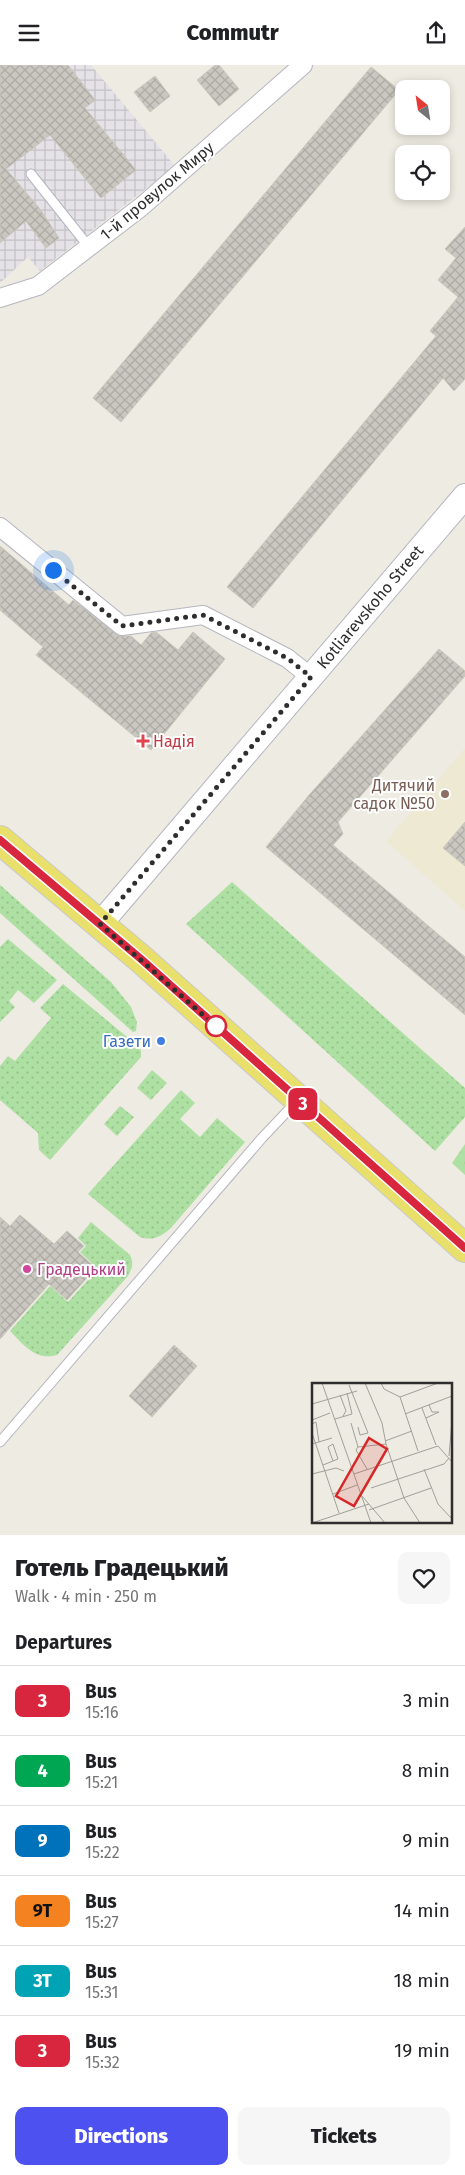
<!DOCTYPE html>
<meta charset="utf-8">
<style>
:root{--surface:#fff;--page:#f6f6f6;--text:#202124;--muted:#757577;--line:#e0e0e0;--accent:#4d51ef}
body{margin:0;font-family:"Fira Sans",sans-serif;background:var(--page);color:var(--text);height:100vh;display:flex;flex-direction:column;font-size:19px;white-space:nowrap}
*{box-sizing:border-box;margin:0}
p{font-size:16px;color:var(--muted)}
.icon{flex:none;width:28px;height:28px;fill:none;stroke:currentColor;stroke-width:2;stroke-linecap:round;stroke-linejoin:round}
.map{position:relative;height:1470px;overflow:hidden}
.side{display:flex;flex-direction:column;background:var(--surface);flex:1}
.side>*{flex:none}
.badge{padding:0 10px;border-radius:8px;font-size:18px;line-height:32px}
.needle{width:32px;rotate:330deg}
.buttons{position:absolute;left:395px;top:15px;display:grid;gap:10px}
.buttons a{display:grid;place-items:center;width:55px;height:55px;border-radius:10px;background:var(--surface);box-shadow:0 2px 8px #0003;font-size:25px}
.you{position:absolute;width:25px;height:25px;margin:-12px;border:4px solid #fff;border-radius:50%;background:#1a73e8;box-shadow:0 0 0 8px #1a73e833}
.map>.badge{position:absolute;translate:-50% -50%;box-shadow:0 0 0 2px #fff}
h2{padding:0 15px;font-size:19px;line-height:45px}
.round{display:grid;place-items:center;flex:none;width:52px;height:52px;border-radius:10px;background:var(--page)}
.summary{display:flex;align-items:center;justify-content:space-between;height:85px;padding:0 15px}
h1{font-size:24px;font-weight:800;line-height:38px}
.primary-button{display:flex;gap:10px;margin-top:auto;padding:10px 15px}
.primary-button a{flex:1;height:58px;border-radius:10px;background:var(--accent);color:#fff;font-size:20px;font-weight:800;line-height:58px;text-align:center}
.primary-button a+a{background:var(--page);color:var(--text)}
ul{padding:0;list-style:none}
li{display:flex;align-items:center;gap:15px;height:70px;padding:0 15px;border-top:1px solid var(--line)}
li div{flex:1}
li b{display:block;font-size:19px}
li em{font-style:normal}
li .badge{min-width:55px;font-weight:700;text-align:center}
header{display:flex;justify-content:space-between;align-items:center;height:65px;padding:0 15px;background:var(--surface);font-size:22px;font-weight:800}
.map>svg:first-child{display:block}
.industrial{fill:url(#industrial-grid)}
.education{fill:#eee9d3}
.green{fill:url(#green-dots)}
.forest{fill:url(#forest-crowns)}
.building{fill:url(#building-cross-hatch);stroke:#cac7bb}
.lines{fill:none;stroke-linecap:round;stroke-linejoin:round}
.lane-casing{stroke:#b5b5c0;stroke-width:11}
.street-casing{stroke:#b5b5c0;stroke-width:20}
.secondary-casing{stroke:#b5b5c0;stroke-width:26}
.primary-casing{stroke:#c9c9c9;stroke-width:30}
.lane{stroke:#fff;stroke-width:9}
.street{stroke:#fff;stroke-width:18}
.secondary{stroke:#fff;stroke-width:24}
.primary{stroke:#e9e06c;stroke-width:28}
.line-casing{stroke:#fff;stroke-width:11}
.line{stroke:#d7263d;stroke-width:8}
.walk{stroke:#2e2e2e;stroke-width:5;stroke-dasharray:0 9}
.health-dot{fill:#e0444e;stroke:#fff;stroke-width:2}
.education-dot{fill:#8d6e63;stroke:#fff;stroke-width:2}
.stop-dot{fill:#fff;stroke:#d7263d;stroke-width:2.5}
.shop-dot{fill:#3f7fe0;stroke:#fff;stroke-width:2}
.hotel-dot{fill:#d1479c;stroke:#fff;stroke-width:2}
.labels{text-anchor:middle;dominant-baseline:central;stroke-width:4;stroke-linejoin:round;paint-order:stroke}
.street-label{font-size:16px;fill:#2e2e2e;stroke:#fff}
.health-label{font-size:16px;fill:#be3a42;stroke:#fff;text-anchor:start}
.education-label{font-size:16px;fill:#785e54;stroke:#fff;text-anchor:end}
.shop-label{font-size:16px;fill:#366cbe;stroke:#fff;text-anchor:end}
.hotel-label{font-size:16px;fill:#b23c85;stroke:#fff;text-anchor:start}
.inset-road{fill:none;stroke:#a19f9a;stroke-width:1}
.view{fill:#d62828;fill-opacity:0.15;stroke:#d62828;stroke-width:2.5}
.inset-edge{fill:none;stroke:#2e2e2e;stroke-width:2.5}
</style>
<header><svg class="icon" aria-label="menu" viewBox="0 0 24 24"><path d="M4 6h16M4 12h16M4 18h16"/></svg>Commutr<svg class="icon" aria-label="share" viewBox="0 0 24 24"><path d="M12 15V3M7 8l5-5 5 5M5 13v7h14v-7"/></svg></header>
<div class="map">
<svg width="465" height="1470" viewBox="0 0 465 1470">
<defs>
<pattern id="industrial-grid" width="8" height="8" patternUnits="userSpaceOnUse" patternTransform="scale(1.25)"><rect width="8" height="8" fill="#e4e1e7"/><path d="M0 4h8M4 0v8" fill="none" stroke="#c4c1c6"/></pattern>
<pattern id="green-dots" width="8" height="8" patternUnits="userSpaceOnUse" patternTransform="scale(1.25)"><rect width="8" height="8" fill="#ade0a2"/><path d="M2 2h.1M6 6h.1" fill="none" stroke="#95c08c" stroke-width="1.8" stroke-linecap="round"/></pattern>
<pattern id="forest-crowns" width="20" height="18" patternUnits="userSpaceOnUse" patternTransform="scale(1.25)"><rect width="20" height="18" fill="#ade0a2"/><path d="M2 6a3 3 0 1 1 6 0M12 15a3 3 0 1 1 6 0" fill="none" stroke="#95c08c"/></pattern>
<pattern id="building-cross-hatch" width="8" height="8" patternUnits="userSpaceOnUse" patternTransform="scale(1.25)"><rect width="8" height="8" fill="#cac7c1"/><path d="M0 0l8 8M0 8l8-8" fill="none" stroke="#aeaba6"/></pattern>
</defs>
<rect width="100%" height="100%" fill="#eeebe2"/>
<polygon class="industrial" points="71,0 91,0 175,101 40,206 28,192 0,218 0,57"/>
<polygon class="education" points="465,683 465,846 386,776"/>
<g class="green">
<polygon points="232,817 465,1023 465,1052 435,1086 186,859"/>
<polygon points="0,820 111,917 131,942 137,957 136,966 133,967 0,848"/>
<polygon points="8,874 57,915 34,938 18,925 9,936 15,942 0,957 0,882"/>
<polygon points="63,919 138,981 141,986 141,992 50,1095 39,1085 38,1068 0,1035 0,1001 8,991 15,996 51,953 40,943"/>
<polygon points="152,1005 167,1018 151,1035 137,1023"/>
<path d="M181 1025 195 1038 180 1054 200 1072 217 1053 245 1077 170 1164C160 1172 153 1176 140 1172L88 1129Z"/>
<polygon points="120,1041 134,1052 117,1071 104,1059"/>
<path d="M91 1157 130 1190C134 1198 132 1203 128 1211L57 1290C35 1296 24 1280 10 1266L50 1221 68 1237 98 1204 80 1187 86 1181 78 1173Z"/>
</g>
<polygon class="forest" points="465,1079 465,1110 452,1098"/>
<g class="building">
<polygon points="0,0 68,0 95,35 85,43 136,105 101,133 50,70 6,104 40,144 59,173 46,183 26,156 0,178"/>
<polygon points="215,0 219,0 239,24 219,41 197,15"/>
<polygon points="371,2 399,25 121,357 93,333"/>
<polygon points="155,11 170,31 150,47 134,27"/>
<polygon points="465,162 465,314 454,326 443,313 253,543 227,522 436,271 430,266 458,232 438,215 456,193 445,184"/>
<polygon points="0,481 69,540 73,535 119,571 131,571 141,580 151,568 156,567 178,585 193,567 225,594 151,685 36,590 43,582 0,545"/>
<polygon points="439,584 465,606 465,611 338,757 343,769 333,780 465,892 465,950 266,782 310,729"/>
<polygon points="465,757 465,801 443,783"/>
<polygon points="20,1150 54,1179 67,1166 84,1181 78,1187 96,1203 67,1235 49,1219 0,1274 0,1152 10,1161"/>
<polygon points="174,1280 197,1301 152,1352 129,1331"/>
</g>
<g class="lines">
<g class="lane-casing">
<g id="lane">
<polyline points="31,109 89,182"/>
<polyline points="0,1377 262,1073 297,1036"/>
</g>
</g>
<g class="street-casing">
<g id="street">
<polyline points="0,233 38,221 141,142 303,0"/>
<polyline points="0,462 122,561 203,550 287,593 311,612"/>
</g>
</g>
<g class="secondary-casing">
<polyline id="secondary" points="100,859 465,431"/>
</g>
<g class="primary-casing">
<polyline id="primary" points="0,775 141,894 465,1183"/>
</g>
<use href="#lane" class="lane"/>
<use href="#street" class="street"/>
<use href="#secondary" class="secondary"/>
<use href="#primary" class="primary"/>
</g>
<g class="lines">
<g class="line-casing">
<polyline id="line" points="0,775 141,894 465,1183"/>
</g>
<use href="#line" class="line"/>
<polyline class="walk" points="53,505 122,561 203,550 287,593 311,612 100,859 220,965 216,961"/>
</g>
<path class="health-dot" d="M140.5 668.5h5v5h5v5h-5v5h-5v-5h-5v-5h5z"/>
<circle class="education-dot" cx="445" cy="729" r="5"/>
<circle class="stop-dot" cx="216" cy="961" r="10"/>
<circle class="shop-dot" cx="161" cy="976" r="5"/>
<circle class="hotel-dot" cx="27" cy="1204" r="5"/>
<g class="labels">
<g class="street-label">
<text transform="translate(157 126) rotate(-40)">1-й провулок Миру</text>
<text transform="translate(370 542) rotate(-50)">Kotliarevskoho Street</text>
</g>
<g class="health-label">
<text x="153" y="676">Надія</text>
</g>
<g class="education-label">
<text x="435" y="720">Дитячий<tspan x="435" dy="18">садок №50</tspan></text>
</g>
<g class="shop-label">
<text x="151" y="976">Газети</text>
</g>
<g class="hotel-label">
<text x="37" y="1204">Градецький</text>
</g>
</g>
<g transform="translate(312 1318)">
<rect width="140" height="140" fill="#eeebe2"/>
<path class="inset-road" d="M10 0 59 140M53 0 70 40 74 61 92 115 108 140M69 0 72 6 88 14M37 2 56 50 48 52 46 44M28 12 34 28 31 33M88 14 106 68M88 14 126 0M0 21 45 8M110 25 124 62M93 31 140 13M114 35 127 29H120L117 22M23 36 40 31 35 10M0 37 18 30M39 40 46 64 44 67 55 86M0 41 4 39 7 59M0 50 27 130M73 58 100 48M0 61 20 55M126 63 140 79M46 64 74 61M137 73 140 38M11 82 26 76 21 61 16 64 21 78M112 86 126 121 140 136M0 91 24 85 32 88M42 91 126 63M59 105 132 81 137 75M21 111 45 102M50 113 73 140M57 127 119 105M0 140 57 121"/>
<path class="view" d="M57 55 75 66 42 123 24 113Z"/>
<rect width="140" height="140" class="inset-edge"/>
</g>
</svg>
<div class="buttons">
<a><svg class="needle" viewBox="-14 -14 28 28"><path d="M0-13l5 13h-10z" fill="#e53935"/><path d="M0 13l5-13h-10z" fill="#757577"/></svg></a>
<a><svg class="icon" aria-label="locate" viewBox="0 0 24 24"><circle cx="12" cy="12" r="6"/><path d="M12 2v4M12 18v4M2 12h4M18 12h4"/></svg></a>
</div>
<div class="you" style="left:53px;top:505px"></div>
<b class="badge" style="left:303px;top:1039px;background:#d7263d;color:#fff">3</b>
</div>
<section class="side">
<div class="summary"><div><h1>Готель Градецький</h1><p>Walk · 4 min · 250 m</p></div><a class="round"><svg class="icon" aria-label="heart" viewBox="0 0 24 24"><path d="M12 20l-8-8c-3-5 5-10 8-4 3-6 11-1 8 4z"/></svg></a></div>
<h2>Departures</h2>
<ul>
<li><span class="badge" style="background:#d7263d;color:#fff">3</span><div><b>Bus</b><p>15:16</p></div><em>3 min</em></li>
<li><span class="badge" style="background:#00a651;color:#fff">4</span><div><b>Bus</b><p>15:21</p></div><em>8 min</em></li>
<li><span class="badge" style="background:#0072bc;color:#fff">9</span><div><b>Bus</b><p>15:22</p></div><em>9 min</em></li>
<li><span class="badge" style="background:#f58220;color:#111">9Т</span><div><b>Bus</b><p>15:27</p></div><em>14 min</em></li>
<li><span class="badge" style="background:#00a3b4;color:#fff">3Т</span><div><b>Bus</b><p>15:31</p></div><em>18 min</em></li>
<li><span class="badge" style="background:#d7263d;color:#fff">3</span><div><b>Bus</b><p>15:32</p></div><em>19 min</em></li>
</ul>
<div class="primary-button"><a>Directions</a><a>Tickets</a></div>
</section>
